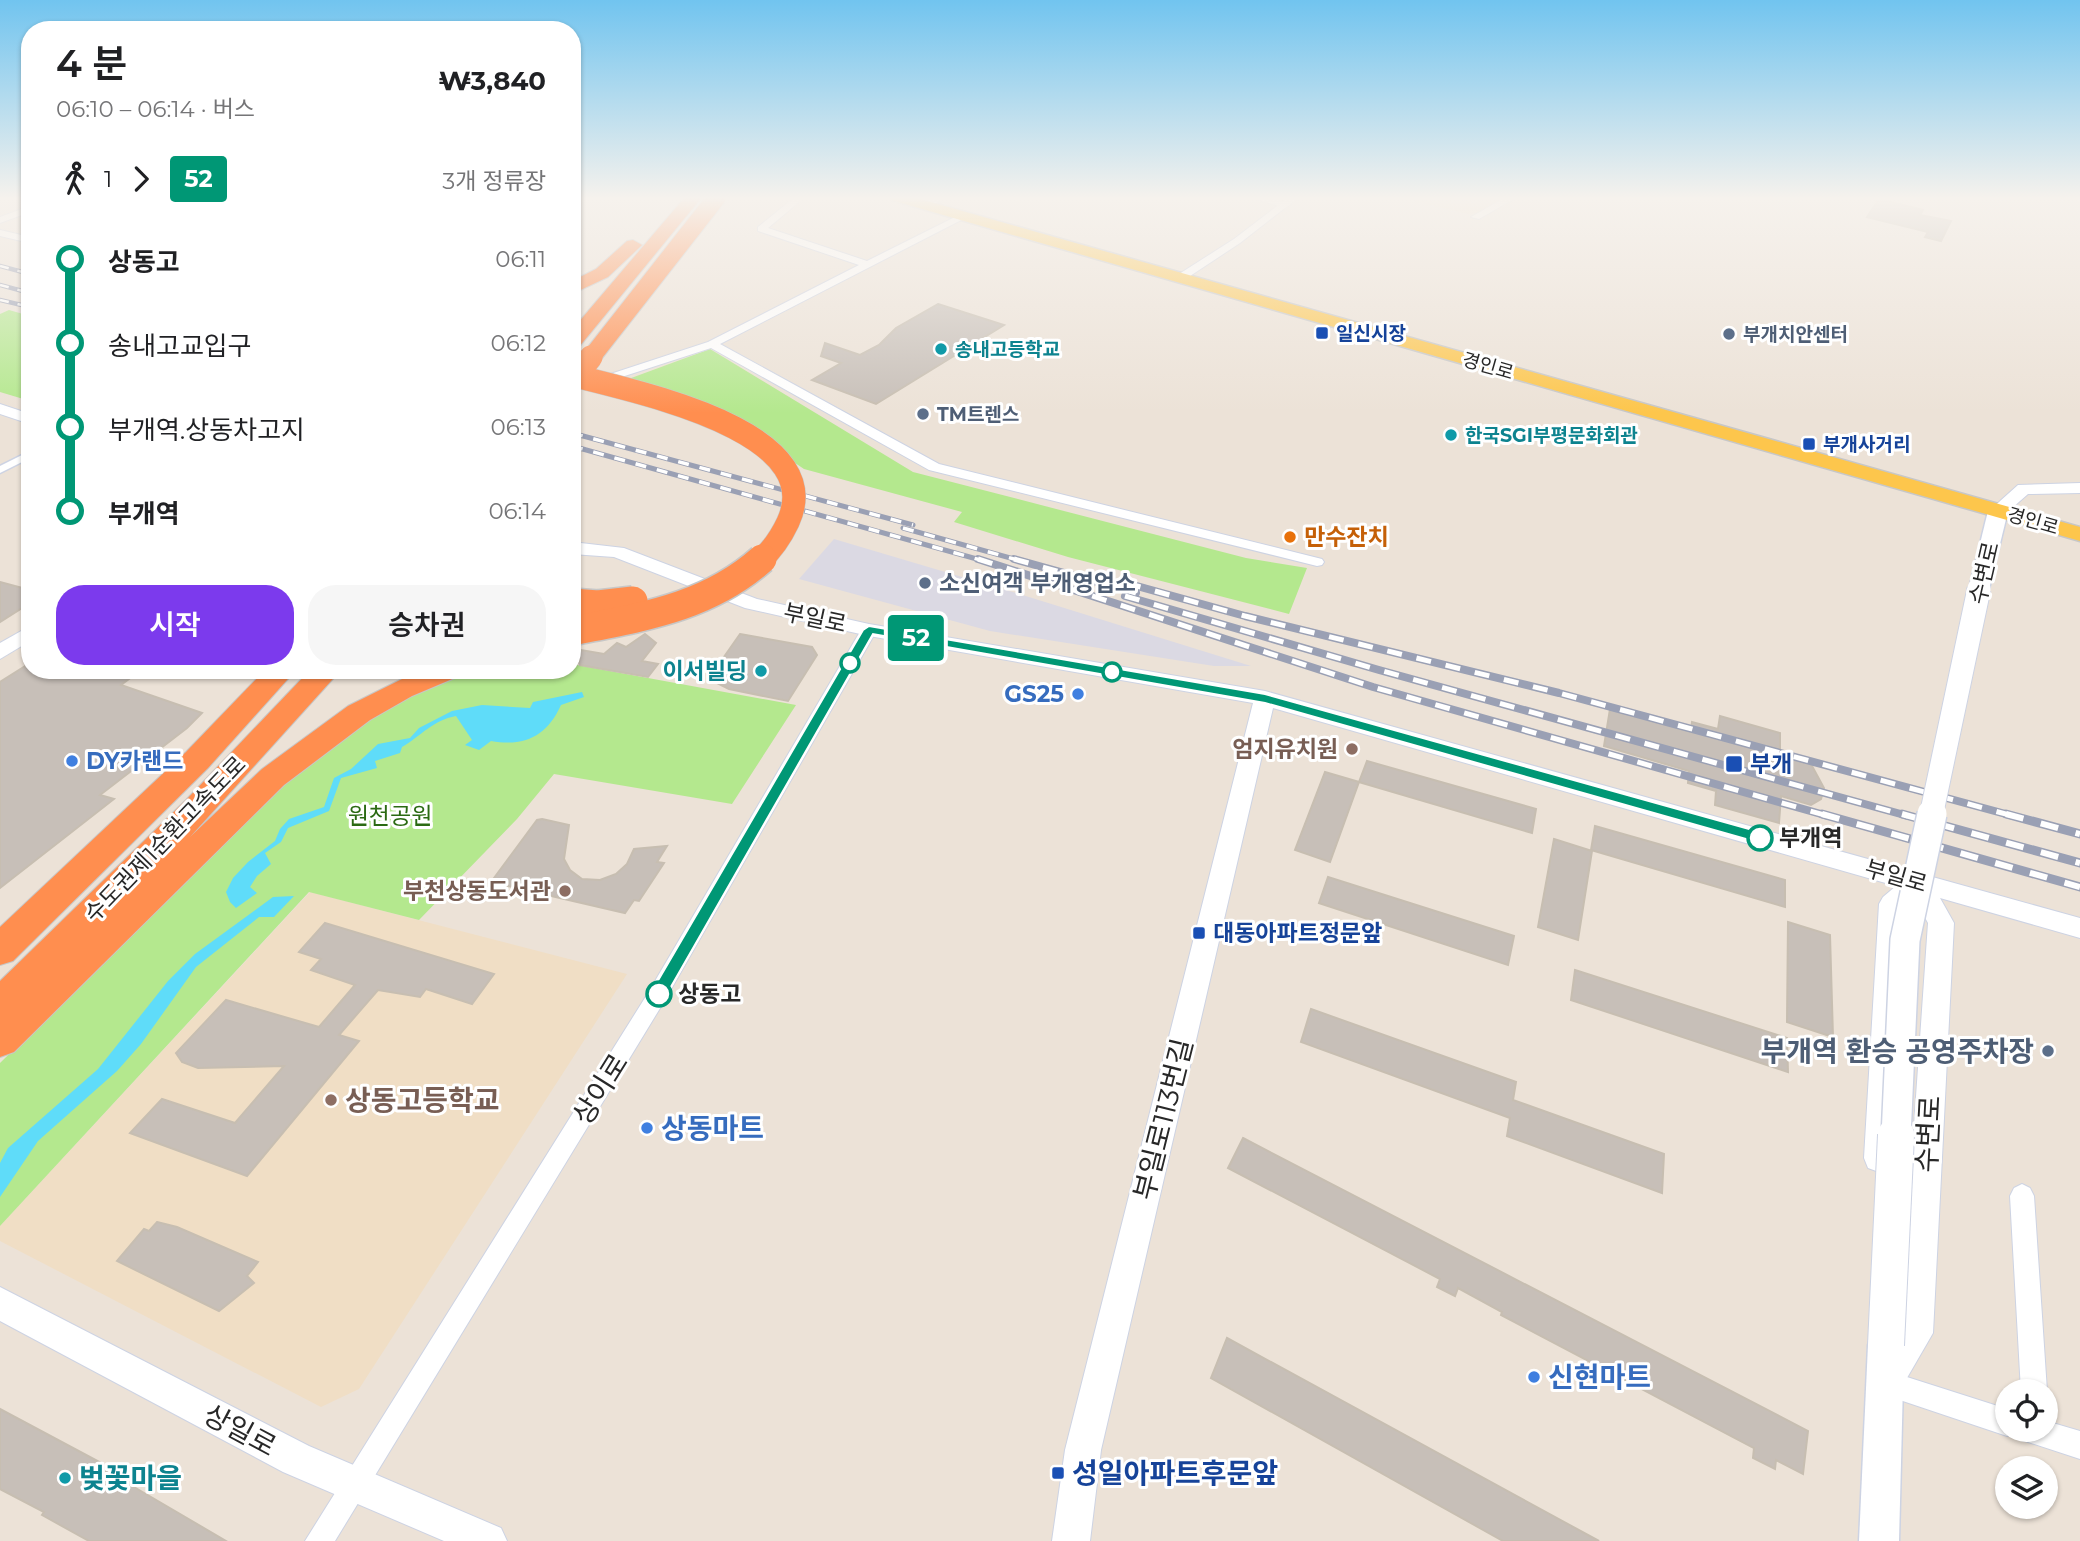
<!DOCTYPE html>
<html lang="ko">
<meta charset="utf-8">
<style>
:root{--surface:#fff;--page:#f6f6f6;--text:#202124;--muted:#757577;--accent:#7c3aed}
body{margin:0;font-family:Montserrat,"Noto Sans KR",sans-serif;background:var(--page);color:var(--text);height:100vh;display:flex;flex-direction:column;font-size:26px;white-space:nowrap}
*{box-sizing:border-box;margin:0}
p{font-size:23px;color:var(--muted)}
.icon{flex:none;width:38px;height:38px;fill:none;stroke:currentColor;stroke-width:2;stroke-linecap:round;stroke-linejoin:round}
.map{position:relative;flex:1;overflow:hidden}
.side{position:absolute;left:21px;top:21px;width:560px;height:658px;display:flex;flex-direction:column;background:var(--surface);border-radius:28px;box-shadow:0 2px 5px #0004}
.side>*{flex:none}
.badge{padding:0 14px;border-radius:5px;font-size:24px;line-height:46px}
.buttons{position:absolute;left:1995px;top:1379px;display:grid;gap:14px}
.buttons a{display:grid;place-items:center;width:63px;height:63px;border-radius:50%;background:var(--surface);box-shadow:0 2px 5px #0004;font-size:35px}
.map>.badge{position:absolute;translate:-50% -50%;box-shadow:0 0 0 4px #fff}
.legs{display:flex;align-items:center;gap:10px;height:77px;padding:0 35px;font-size:23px}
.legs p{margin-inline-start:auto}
.headline{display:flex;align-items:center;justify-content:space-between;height:119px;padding:0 35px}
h1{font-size:38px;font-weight:600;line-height:52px}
.primary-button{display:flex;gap:14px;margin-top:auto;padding:14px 35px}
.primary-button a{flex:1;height:80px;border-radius:28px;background:var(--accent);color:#fff;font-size:28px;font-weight:600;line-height:80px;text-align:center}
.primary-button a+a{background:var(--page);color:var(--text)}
ul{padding:0 35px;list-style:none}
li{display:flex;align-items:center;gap:24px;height:84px;font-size:26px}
li i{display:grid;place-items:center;width:10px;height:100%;margin:0 9px;background:currentColor}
li i::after{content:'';width:18px;height:18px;margin:-9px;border:5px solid;border-radius:50%;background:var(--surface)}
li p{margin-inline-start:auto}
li:first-child i{background:linear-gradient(#0000 50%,currentColor 0)}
li:last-child i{background:linear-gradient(currentColor 50%,#0000 0)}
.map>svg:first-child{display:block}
.industrial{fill:#dbd9e3}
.education{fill:#f0dec5}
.green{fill:#b4e88e}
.water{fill:#5fdcf9}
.building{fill:#c7bfb8;stroke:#c7beb1;stroke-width:2}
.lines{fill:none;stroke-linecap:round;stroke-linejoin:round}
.pedestrian-casing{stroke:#cdd3e3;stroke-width:3}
.minor-casing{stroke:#cdd3e3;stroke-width:2}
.tertiary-casing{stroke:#cdd3e3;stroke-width:2}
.secondary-casing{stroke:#cdd3e3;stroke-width:3}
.primary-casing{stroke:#c7c7c7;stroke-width:3}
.motorway-casing{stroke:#c7c7c7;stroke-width:2}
.pedestrian{fill:#fff;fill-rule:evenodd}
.minor{fill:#fff;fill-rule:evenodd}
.tertiary{fill:#fff;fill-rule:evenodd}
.secondary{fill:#fff;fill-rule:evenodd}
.primary{fill:#fdc64c;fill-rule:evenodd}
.motorway{fill:#ff8e4f;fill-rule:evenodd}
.rail-far3-casing{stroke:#9aa0b4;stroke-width:4.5}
.rail-far2-casing{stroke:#9aa0b4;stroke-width:5}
.rail-far1-casing{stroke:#9aa0b4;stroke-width:8}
.rail-casing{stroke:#9aa0b4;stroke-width:9}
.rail-far3{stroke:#fff;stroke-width:2.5;stroke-dasharray:9;stroke-linecap:butt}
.rail-far2{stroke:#fff;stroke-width:3.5;stroke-dasharray:11;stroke-linecap:butt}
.rail-far1{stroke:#fff;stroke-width:5;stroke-dasharray:15;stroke-linecap:butt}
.rail{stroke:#fff;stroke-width:6;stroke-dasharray:18;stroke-linecap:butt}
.secondary-bridge-far2-casing{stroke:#cdd3e3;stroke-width:25;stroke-linecap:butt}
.secondary-bridge-far1-casing{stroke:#cdd3e3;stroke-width:32;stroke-linecap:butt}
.secondary-bridge-casing{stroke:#cdd3e3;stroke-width:38;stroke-linecap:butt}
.motorway-bridge-far2-casing{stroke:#c7c7c7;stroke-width:20;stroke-linecap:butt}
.motorway-bridge-far1-casing{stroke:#c7c7c7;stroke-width:24;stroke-linecap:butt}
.motorway-bridge-casing{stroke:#c7c7c7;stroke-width:32;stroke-linecap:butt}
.secondary-bridge-far2{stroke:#fff;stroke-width:23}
.secondary-bridge-far1{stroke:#fff;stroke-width:29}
.secondary-bridge{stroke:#fff;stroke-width:36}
.motorway-bridge-far2{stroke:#ff8e4f;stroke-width:18}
.motorway-bridge-far1{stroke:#ff8e4f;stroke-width:23}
.motorway-bridge{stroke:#ff8e4f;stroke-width:29}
.line-1{fill:#009775;stroke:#fff;stroke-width:2}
.transit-dot{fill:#1a4fb4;stroke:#fff;stroke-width:2.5}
.service-dot{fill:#5c6f8a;stroke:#fff;stroke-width:2.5}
.culture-dot{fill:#0f9aa8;stroke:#fff;stroke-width:2.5}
.food-dot{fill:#e8710a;stroke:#fff;stroke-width:2.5}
.stop-1-dot{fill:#fff;stroke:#009775;stroke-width:3.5}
.shop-dot{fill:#3f7fe0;stroke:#fff;stroke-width:2.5}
.education-dot{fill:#8d6e63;stroke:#fff;stroke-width:2.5}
.labels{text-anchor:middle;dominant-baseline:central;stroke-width:6;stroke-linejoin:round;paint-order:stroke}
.far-transit-label{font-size:19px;font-weight:bold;fill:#164399;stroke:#fff;text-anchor:start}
.far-service-label{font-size:19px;font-weight:bold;fill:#4e5e75;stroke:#fff;text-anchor:start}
.far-culture-label{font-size:19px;font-weight:bold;fill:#0d838f;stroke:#fff;text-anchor:start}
.far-street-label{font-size:19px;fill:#282828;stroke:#fff}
.food-label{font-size:23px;font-weight:bold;fill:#c56008;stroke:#fff;text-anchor:start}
.street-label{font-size:23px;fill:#282828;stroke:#fff}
.service-label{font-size:23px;font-weight:bold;fill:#4e5e75;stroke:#fff;text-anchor:start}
.culture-label{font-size:23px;font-weight:bold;fill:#0d838f;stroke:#fff;text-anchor:end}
.shop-label{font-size:23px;font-weight:bold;fill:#366cbe;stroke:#fff;text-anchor:end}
.education-label{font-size:23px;font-weight:bold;fill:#785e54;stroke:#fff;text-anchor:end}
.transit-label{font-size:23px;font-weight:bold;fill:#164399;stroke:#fff;text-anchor:start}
.park-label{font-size:23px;fill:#2b6a13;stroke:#fff}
.stop-label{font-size:23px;font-weight:bold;fill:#282828;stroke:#fff;text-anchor:start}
.near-service-label{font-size:28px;font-weight:bold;fill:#4e5e75;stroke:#fff;text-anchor:end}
.near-street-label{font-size:28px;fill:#282828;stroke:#fff}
.near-education-label{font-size:28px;font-weight:bold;fill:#785e54;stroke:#fff;text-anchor:start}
.near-shop-label{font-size:28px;font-weight:bold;fill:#366cbe;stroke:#fff;text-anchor:start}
.near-transit-label{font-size:28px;font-weight:bold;fill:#164399;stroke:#fff;text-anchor:start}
.near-culture-label{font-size:28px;font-weight:bold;fill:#0d838f;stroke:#fff;text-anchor:start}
</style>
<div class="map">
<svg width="2080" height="1541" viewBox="0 0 2080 1541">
<rect width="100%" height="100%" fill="#ece2d7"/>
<polygon class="industrial" points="834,539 1016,593 1251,666 1214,666 990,631 799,579"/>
<g class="education">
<polygon points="1397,197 1505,197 1477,213 1468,214"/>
<polygon points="310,892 627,974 359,1389 321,1407 0,1241 0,1226"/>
</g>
<g class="green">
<polygon points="9,310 30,316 30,401 0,392 0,314"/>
<polygon points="710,349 913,472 1246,558 1307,568 1289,614 1068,557 954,522 962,512 804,469 725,416 623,381"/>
<polygon points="572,652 577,665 796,705 732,804 554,774 517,819 419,920 309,892 0,1226 0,1063 296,772 338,739 386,709 465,670 572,670"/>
</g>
<g class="water">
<path d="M582 692 584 697 561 705C547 736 525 747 491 741L479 750 465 745 472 740 456 716C433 720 421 736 402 747L400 753 375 761 377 768 341 778 329 811 288 828 281 842 265 853 271 864 257 876 250 887 257 893 236 908 230 902 226 892 233 878 248 862 275 841 280 829 289 819 324 807 334 778 351 769 378 744 410 738 419 728 452 711 482 705 530 708 533 702Z"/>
<polygon points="294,896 274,917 259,917 196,967 141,1044 117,1071 38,1141 0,1197 0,1163 8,1148 98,1069 168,981 195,954 273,897"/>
</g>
<g class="building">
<polygon points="1879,199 1923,210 1920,215 1951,221 1941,241 1925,237 1928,232 1867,217"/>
<polygon points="938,304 1004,325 876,404 812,380 841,363 821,356 825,343 860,355 879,345 896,328"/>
<polygon points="0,582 30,590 30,603 0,622"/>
<polygon points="645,634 656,643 642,661 658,664 648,677 580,665 575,649 604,654 617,643 626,647"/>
<polygon points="740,634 812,647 817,655 788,701 729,689 717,683 715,676 717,667"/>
<polygon points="30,663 30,670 141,670 121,685 202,713 187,728 100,795 114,799 0,888 0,682"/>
<polygon points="1610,709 1691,731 1692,722 1718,729 1720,716 1780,733 1780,755 1811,764 1824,788 1821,799 1811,805 1781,796 1779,823 1715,805 1716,791 1688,783 1689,771 1604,746"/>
<polygon points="1367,761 1536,809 1532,833 1359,782"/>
<polygon points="1325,772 1359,782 1330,862 1295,850"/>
<polygon points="542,819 569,825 564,859 570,870 582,879 600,880 616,874 627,864 634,849 667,846 657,862 664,863 639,901 634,900 625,913 491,882 537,820"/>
<polygon points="1595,826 1785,880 1785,907 1591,850"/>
<polygon points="1554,839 1592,851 1578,940 1538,927"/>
<polygon points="1328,877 1514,936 1508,965 1319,903"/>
<polygon points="1788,922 1830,935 1833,1037 1787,1022"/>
<polygon points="325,923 494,974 472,1004 426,989 420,997 378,990 339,1035 359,1041 247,1176 130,1133 162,1099 235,1123 284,1066 198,1068 182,1062 176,1053 226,1000 319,1027 355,985 311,970 321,959 299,952"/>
<polygon points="1575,970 1787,1038 1788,1072 1571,1000"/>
<polygon points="1311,1009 1516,1082 1513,1100 1664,1154 1662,1193 1507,1136 1510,1118 1301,1042"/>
<polygon points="1243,1138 1808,1431 1803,1474 1776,1460 1775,1469 1753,1458 1754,1448 1501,1315 1502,1312 1458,1288 1455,1296 1437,1287 1440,1279 1228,1168"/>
<polygon points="157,1222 177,1227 258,1262 247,1276 254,1283 219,1311 117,1261 144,1229 149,1231"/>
<polygon points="1227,1338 1599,1541 1503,1541 1211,1378"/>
<polygon points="0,1409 103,1464 124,1471 122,1474 137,1483 134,1487 226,1541 89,1541 42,1515 44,1512 0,1489"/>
</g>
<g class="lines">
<g class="pedestrian-casing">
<polygon id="pedestrian" points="30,451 30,458 0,473 0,466"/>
</g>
<g class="minor-casing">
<g id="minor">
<polygon points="795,197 805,197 768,228 867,261 961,214 969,216 720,344 939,464 1322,559 1324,562 1322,565 1317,566 929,470 711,348 600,384 592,384 592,380 708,342 859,265 758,231 758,227"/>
<polygon points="1289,197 1299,197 1240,243 1184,280 1176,280 1176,276 1234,239"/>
<polygon points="1506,197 1517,197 1479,219 1471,217"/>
<polygon points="30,206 30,212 0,223 0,217"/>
<polygon points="0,230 30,237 30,243 0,236"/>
<polygon points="869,625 877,630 662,1005 335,1541 305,1541 648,993 861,630"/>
<polygon points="2022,1184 2030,1188 2034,1196 2047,1391 2046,1395 2046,1391 2021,1391 2010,1196 2014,1188"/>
<polygon points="1885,1370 2007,1409 2007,1430 2017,1432 2007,1436 1876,1392 1872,1383 1876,1374"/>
<polygon points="2046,1421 2080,1431 2080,1459 2022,1440 2019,1430 2046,1430"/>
</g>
</g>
<g class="tertiary-casing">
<g id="tertiary">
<polygon points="931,197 948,197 927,208 917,205"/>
<polygon points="1250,197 1272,197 1291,204 1285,208"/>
<polygon points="0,404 30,414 30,424 0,414"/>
<polygon points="2080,483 2080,493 2028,494 2004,515 1998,516 1989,511 2018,485"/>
<polygon points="572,542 624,548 757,599 869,624 1265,691 2080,918 2080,938 1940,898 1954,923 1933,1333 1900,1390 1888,1395 1876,1390 1871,1378 1900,1328 1928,923 1915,899 1904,908 1894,1158 1890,1168 1879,1172 1868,1168 1864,1158 1879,904 1883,897 1896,886 1273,708 1101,1450 1090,1541 1052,1541 1065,1450 1253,703 869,636 745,608 614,557 572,554"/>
<polygon points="30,626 30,641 0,659 0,643"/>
<polygon points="0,1287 309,1446 501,1528 507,1541 444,1541 283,1472 0,1321"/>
</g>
</g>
<g class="secondary-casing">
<g id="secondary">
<polygon points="1998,505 2008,511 1989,589 1986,593 1972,593 1969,589 1988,511"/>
<polygon points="1886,1327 1899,1332 1904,1345 1899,1541 1859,1541 1868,1345 1873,1332"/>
</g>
</g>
<g class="primary-casing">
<polygon id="primary" points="889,197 913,197 2080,527 2080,541 891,200"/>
</g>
<g class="motorway-casing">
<g id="motorway">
<polygon points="685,197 702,197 579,347 572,349 572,330"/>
<polygon points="633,240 642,245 608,277 572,294 572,281 596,269 627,241"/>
<polygon points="265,670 296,670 208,768 13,961 0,965 0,927 186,752"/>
<polygon points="310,670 341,670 190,837 262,769 348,706 420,670 461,670 457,677 412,696 370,720 284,785 14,1052 0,1057 0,981 186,800"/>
</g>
</g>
<use href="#pedestrian" class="pedestrian"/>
<use href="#minor" class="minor"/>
<use href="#tertiary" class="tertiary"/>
<use href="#secondary" class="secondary"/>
<use href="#primary" class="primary"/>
<use href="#motorway" class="motorway"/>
<g class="rail-far3-casing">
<g id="rail-far3">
<polyline points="0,266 30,274"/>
<polyline points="0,285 30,293"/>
<polyline points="0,300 30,307"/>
</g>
</g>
<g class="rail-far2-casing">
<g id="rail-far2">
<polyline points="572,433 913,525"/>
<polyline points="572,446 984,561"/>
<polyline points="903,528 1021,561"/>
</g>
</g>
<g class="rail-far1-casing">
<g id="rail-far1">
<polyline points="978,559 1373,687 1828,816"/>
<polyline points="1014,559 1136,593"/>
<polyline points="1126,583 1245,616 1559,693 2013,816"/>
<polyline points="1125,596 1379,670 1908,816"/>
</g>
</g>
<g class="rail-casing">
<g id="rail">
<polyline points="1822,814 2080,887"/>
<polyline points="1902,814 2080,863"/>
<polyline points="2006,814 2080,834"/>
</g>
</g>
<use href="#rail-far3" class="rail-far3"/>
<use href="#rail-far2" class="rail-far2"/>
<use href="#rail-far1" class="rail-far1"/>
<use href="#rail" class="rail"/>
<g class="secondary-bridge-far2-casing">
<polyline id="secondary-bridge-far2" points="1931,816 1979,589"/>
</g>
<g class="secondary-bridge-far1-casing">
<polyline id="secondary-bridge-far1" points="1896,1137 1905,940 1932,814"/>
</g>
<g class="secondary-bridge-casing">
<polyline id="secondary-bridge" points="1886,1345 1896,1135"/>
</g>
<g class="motorway-bridge-far2-casing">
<polyline id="motorway-bridge-far2" points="590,359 717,197"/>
</g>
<g class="motorway-bridge-far1-casing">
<g id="motorway-bridge-far1">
<path d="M572 375C629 391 831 429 788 522 781 537 772 550 760 561"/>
<polyline points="572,381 591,357"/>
</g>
</g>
<g class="motorway-bridge-casing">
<g id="motorway-bridge">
<polyline points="572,603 598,605 633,601"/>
<path d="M572 631C641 617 707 608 762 559"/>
</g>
</g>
<use href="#secondary-bridge-far2" class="secondary-bridge-far2"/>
<use href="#secondary-bridge-far1" class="secondary-bridge-far1"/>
<use href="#secondary-bridge" class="secondary-bridge"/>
<use href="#motorway-bridge-far2" class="motorway-bridge-far2"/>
<use href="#motorway-bridge-far1" class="motorway-bridge-far1"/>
<use href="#motorway-bridge" class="motorway-bridge"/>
</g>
<linearGradient id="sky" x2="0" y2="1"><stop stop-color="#71c4ef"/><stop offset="0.48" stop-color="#f6f2ed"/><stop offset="1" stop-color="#f6f2ed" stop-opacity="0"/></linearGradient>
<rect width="2080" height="413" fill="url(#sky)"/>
<polygon class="line-1" points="869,626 1265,694 1760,832 1767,838 1760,843 1265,703 873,634 664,999 653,999 650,994 653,989 863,630"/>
<g class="transit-dot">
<rect x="1315" y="326" width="14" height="14" rx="3.5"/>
<rect x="1802" y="437" width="14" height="14" rx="3.5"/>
<rect x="1725" y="755" width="18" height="18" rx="3.5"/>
<rect x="1192" y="926" width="14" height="14" rx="3.5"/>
<rect x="1051" y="1466" width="14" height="14" rx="3.5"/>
</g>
<g class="service-dot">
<circle cx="1729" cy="334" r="7"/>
<circle cx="923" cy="414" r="7"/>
<circle cx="925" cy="583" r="7"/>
<circle cx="2048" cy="1051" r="7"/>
</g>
<g class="culture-dot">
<circle cx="941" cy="349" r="7"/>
<circle cx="1451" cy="435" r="7"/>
<circle cx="761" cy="671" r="7"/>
<circle cx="65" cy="1478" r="7"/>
</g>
<circle class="food-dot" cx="1290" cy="537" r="7"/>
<g class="stop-1-dot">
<circle cx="850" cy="663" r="9"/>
<circle cx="1112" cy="672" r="9"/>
<circle cx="1760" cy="838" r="12"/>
<circle cx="659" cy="994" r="12"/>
</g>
<g class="shop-dot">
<circle cx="1078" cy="694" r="7"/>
<circle cx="72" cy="761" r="7"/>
<circle cx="647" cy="1128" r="7"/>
<circle cx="1534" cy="1377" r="7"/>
</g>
<g class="education-dot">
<circle cx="1352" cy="749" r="7"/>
<circle cx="565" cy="891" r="7"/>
<circle cx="331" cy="1100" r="7"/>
</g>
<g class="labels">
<g class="far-transit-label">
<text x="1336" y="333">일신시장</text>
<text x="1823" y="444">부개사거리</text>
</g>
<g class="far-service-label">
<text x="1743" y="334">부개치안센터</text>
<text x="937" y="414">TM트렌스</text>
</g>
<g class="far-culture-label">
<text x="955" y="349">송내고등학교</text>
<text x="1465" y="435">한국SGI부평문화회관</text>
</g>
<g class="far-street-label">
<text transform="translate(1488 366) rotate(16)">경인로</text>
<text transform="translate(2033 521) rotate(16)">경인로</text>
</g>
<g class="food-label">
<text x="1304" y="537">만수잔치</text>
</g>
<g class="street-label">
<text transform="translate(1984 573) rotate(-77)">수변로</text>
<text transform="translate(815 618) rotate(12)">부일로</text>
<text transform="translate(165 839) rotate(-46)">수도권제1순환고속도로</text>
<text transform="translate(1896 876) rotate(16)">부일로</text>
</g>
<g class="service-label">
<text x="939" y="583">소신여객 부개영업소</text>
</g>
<g class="culture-label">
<text x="747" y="671">이서빌딩</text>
</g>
<g class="shop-label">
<text x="1064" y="694">GS25</text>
<text x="86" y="761" text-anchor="start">DY카랜드</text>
</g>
<g class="education-label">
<text x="1338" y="749">엄지유치원</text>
<text x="551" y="891">부천상동도서관</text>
</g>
<g class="transit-label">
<text x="1750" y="764">부개</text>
<text x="1213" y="933">대동아파트정문앞</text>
</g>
<g class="park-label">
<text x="390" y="816">원천공원</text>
</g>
<g class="stop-label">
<text x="1779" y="838">부개역</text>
<text x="678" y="994">상동고</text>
</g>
<g class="near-service-label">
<text x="2034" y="1051">부개역 환승 공영주차장</text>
</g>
<g class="near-street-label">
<text transform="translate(600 1089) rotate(-58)">상이로</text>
<text transform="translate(1163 1119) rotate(-76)">부일로113번길</text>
<text transform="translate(1928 1134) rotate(-87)">수변로</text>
<text transform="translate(240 1430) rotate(28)">상일로</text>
</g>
<g class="near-education-label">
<text x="345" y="1100">상동고등학교</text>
</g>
<g class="near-shop-label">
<text x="661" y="1128">상동마트</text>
<text x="1548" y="1377">신현마트</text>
</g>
<g class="near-transit-label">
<text x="1072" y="1473">성일아파트후문앞</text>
</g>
<g class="near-culture-label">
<text x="79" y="1478">벚꽃마을</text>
</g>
</g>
</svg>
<div class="buttons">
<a><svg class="icon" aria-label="locate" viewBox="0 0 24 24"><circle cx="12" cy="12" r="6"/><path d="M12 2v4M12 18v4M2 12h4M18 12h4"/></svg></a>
<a><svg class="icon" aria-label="layers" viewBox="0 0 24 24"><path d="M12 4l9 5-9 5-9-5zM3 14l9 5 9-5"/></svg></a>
</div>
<b class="badge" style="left:916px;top:638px;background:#009775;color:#fff">52</b>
<section class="side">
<div class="headline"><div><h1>4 분</h1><p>06:10 – 06:14 · 버스</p></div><b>₩3,840</b></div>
<div class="legs"><svg class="icon" aria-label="walk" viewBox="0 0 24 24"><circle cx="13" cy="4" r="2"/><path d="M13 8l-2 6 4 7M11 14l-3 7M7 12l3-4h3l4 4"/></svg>1<svg class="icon" aria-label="forward" viewBox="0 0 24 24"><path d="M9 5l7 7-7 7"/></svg><b class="badge" style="background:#009775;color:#fff">52</b><p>3개 정류장</p></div>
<ul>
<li><i style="color:#009775"></i><b>상동고</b><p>06:11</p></li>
<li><i style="color:#009775"></i><span>송내고교입구</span><p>06:12</p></li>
<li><i style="color:#009775"></i><span>부개역.상동차고지</span><p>06:13</p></li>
<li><i style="color:#009775"></i><b>부개역</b><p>06:14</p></li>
</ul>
<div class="primary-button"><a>시작</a><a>승차권</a></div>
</section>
</div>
